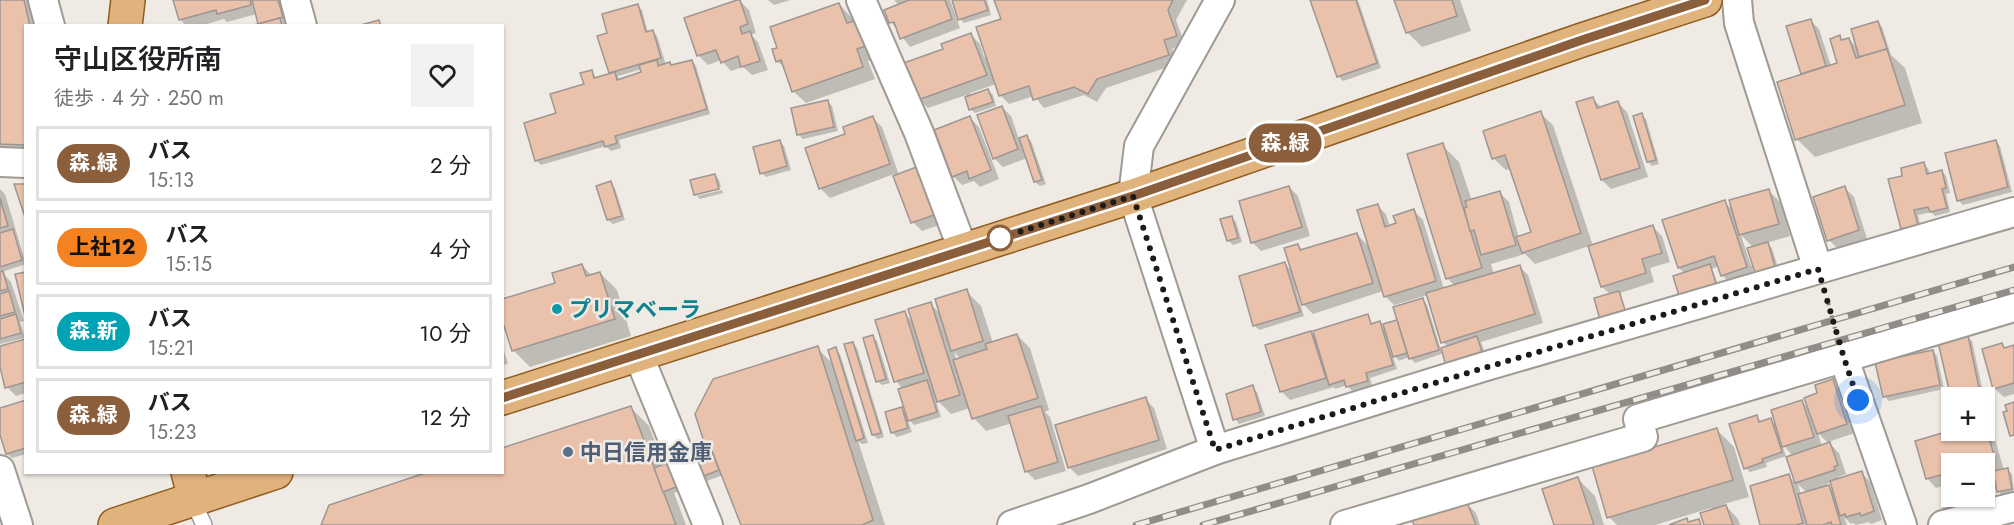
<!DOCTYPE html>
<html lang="ja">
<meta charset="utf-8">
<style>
:root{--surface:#fff;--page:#f2f2f2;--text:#202124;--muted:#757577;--line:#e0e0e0}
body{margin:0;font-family:Jost,"Noto Sans JP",sans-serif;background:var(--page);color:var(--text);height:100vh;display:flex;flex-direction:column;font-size:22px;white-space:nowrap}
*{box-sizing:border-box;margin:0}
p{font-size:20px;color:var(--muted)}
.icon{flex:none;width:33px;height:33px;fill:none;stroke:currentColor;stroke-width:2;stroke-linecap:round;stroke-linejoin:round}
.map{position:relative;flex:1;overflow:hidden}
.panel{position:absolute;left:24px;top:24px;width:480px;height:450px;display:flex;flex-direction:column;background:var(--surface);border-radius:0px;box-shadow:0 2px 4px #0004}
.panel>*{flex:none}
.badge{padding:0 12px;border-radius:20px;font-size:21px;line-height:39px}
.fabs{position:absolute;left:1941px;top:387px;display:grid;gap:12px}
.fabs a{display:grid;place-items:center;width:54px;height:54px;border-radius:0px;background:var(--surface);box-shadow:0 2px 4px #0004;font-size:30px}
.you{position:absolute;width:30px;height:30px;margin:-15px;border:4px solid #fff;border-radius:50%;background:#1a73e8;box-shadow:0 0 0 9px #1a73e833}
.map>.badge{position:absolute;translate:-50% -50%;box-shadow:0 0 0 3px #fff}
.round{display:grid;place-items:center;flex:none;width:63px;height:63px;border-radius:0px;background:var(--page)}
.head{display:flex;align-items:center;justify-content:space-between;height:102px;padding:0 30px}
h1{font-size:28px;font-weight:600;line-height:45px}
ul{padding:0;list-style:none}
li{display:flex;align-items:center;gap:18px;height:75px;margin:0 12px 9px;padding:0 18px;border:3px solid var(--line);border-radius:0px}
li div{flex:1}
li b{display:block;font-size:22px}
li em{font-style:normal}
li .badge{min-width:66px;font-weight:700;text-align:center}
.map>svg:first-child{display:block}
.shadow{fill:#0003;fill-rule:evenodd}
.building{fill:#eac2ab;stroke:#9e9692;stroke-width:1.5}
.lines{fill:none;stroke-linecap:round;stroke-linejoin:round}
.lane-casing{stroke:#9e9a94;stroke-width:18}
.street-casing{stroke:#9e9a94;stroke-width:32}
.primary-casing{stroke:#8e5b20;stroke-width:36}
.path{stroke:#807d78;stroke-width:4;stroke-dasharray:1.5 4.5;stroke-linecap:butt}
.lane{stroke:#fff;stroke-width:15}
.street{stroke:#fff;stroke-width:28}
.primary{stroke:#e0b27c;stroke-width:33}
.rail-casing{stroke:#908d88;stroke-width:7}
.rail{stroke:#efeae3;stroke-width:4.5;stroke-dasharray:14;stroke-linecap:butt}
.line-casing{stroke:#fff;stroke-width:14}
.line{stroke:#8b5e3c;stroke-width:9}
.walk{stroke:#1d1b18;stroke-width:6;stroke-dasharray:0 10.8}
.stop-dot{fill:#fff;stroke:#8b5e3c;stroke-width:3}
.culture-dot{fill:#0f9aa8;stroke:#efeae3;stroke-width:2}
.service-dot{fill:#5c6f8a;stroke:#efeae3;stroke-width:2}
.labels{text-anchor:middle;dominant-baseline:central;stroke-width:5;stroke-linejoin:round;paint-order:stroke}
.culture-label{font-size:22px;font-weight:bold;fill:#0d838f;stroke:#efeae3;text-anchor:start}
.service-label{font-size:22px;font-weight:bold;fill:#4e5e75;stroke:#efeae3;text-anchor:start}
</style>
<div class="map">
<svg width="2014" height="525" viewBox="0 0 2014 525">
<rect width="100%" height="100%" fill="#efeae3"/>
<g class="shadow">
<polygon points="0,0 28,0 34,6 40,26 26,26 26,157 0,156"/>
<polygon points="175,0 284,0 291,26 257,26 260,25 257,14 227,22 224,19 200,26 186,26 180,19"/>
<polygon points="768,0 790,0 774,5"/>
<polygon points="894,0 950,0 960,28 910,47 891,22 899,5"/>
<polygon points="954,0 987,0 991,15 964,23 960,19"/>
<polygon points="996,0 1187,0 1176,20 1185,45 1172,49 1177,64 1106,88 1097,102 1084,95 1044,108 1034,96 1009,104 1000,95 996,84 970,93 971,96 988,90 993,95 996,106 975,113 970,109 966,95 928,108 919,99 945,49 971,35 980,44 984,57 987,56 1003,20"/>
<polygon points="1312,0 1358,0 1381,68 1343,81 1338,76"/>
<polygon points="1396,0 1460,0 1471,31 1422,47 1407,32"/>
<polygon points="740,1 749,10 756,33 751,35 758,42 768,70 752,75 743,67 731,71 721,60 708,65 699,56 686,19"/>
<polygon points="839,4 851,17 877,59 868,61 875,79 806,103 793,91 786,69 777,61 779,49"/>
<path d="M637 5 642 10 648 33 653 32 657 36 666 65 670 64 673 67 692 61 696 66 710 114 619 140 621 148 611 151 606 146 541 165 536 160 558 114 585 85 591 71 597 79 610 74 599 37 609 34ZM642 69 643 73 619 80 618 76Z"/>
<polygon points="1810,20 1819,29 1831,66 1839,64 1840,37 1843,41 1849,39 1858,49 1878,22 1882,27 1891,55 1905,68 1922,123 1815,157 1797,139"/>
<polygon points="1593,99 1602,108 1618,103 1627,112 1648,177 1611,189 1602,180"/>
<polygon points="828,102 832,106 838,131 803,139 798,134"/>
<polygon points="1002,107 1011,116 1019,139 1027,137 1031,141 1046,184 1040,186 1035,182 1027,158 1003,167 994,158"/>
<polygon points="1540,113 1553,125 1593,246 1653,227 1662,236 1670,262 1650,268 1654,282 1620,293 1622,295 1611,295 1602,287 1589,246 1535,264 1525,254 1491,264 1494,274 1519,266 1528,275 1543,323 1481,342 1487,359 1444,353 1415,363 1409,357 1399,361 1392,353 1397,369 1370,378 1372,385 1352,391 1347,385 1335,389 1334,387 1290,400 1281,391 1311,332 1317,338 1367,315 1373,325 1379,323 1386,330 1385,325 1399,321 1423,300 1427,305 1441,350 1448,347 1443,342 1428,295 1394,305 1385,296 1383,291 1313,314 1303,304 1299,289 1296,290 1304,316 1259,330 1255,326 1240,277 1285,264 1294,273 1298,245 1303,251 1357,234 1370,248 1377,205 1386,214 1390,227 1398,224 1414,211 1423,220 1444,289 1455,286 1447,278 1442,145 1459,162 1472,201 1500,193 1509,202 1519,238 1533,233 1511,169 1506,170 1493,158"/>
<polygon points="1641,115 1646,119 1659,164 1652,166 1648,162"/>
<polygon points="873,118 882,127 899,175 945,223 922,231 913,222 894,174 830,198 821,189 807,149 847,135"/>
<polygon points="970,118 979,127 999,179 980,187 974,181 962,185 953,176"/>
<polygon points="779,141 784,146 791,170 766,177 762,173"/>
<polygon points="1996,141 2000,146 2012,192 1963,205 1958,200"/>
<polygon points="1923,164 1928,168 1930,174 1942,171 1946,176 1950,193 1946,194 1950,212 1935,216 1931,212 1918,215 1921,229 1906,233 1902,228 1904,177"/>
<polygon points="715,175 719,180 721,187 696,193 696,195 692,181"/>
<polygon points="610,183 615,188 625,220 613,224 608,220"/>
<polygon points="1289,187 1298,196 1310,236 1261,251 1252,242"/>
<polygon points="1845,188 1854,197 1867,239 1838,249 1829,240"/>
<polygon points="0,189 5,194 26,264 2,272 11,282 24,321 20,322 25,338 0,344 0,273 2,273 0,271"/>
<polygon points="722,190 723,193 700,199 697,196"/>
<path d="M1768 190 1781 203 1790 236 1766 243 1772 248 1779 271 1761 277 1752 268 1755 276 1731 284 1722 275 1719 266 1712 269 1720 289 1684 299 1685 274 1679 268 1724 202 1734 211ZM1741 235 1754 248V265L1751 266Z"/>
<polygon points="1231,217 1236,222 1242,242 1233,245 1228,240"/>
<polygon points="582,265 592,276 600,273 617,290 631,336 530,367 513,350 557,284"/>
<path d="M966 291 981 306 993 343 1017 335 1030 348 1049 410 1045 412 1050 417 1066 471 1035 480 1026 471 1012 423 986 431 974 418 970 408 951 414 935 398 941 417 914 425 907 418 912 432 897 437 892 432 901 409 908 416 903 389 896 381 904 313 913 322 930 303 941 315ZM954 352 961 359 957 361Z"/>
<polygon points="873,337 877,341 890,383 882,385 877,381"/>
<polygon points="1967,337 1972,341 1983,392 1956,398 1951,393"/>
<polygon points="26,341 26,393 16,396 7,387 0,362 0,348"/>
<polygon points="853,343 857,348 884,437 878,439 873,435 846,345"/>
<polygon points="502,344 508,364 502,365"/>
<polygon points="2001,345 2005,349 2014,347 2014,394 2004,397 1994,388"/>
<polygon points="817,348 833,364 835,349 840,354 868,443 862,444 858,441 885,525 742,525 723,475 674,493 686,525 323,525 502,472 631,408 649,426 664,465 708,448 707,447"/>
<polygon points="1933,351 1937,356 1944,389 1889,401 1884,396"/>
<path d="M1832 381 1841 390 1855 433 1828 442 1839 453 1846 474 1838 477 1839 480 1861 472 1870 482 1882 520 1871 524 1869 522 1856 525 1853 523 1851 524 1844 517 1847 525H1762L1789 476 1796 484 1788 458 1793 456 1782 444 1786 456 1766 463 1767 467 1750 472 1746 468 1756 417 1762 422 1770 420 1778 427 1802 402 1810 410 1819 394ZM1818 433 1829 444 1822 447ZM1832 482 1835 493 1826 484ZM1798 484 1807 493 1801 495Z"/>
<polygon points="1252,387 1257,392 1265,416 1239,424 1235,419"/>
<polygon points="1145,399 1154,408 1167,449 1078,476 1069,467"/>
<polygon points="26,402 26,454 12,458 7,454 0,430 0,410"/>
<polygon points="1984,423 1993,432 2004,470 2007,469 2012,474 2014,493 2003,496 1998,491 1994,470 1985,473 1987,480 1984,480 1984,464 1952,464 1952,483 1936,488 1927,478 1984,430"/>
<polygon points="1717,430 1734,447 1749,497 1724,504 1738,519 1740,525 1706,525 1712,511 1711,508 1655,525 1617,525 1609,517"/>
<polygon points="1578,479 1595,496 1604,525 1556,525"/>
<polygon points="1467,504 1476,513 1480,525 1415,525"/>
</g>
<g class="building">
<polygon points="0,0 24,0 30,26 26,26 26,145 0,144"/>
<polygon points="173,0 250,0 251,5 217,14 216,10 179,20"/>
<polygon points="252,0 278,0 283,17 258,24"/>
<polygon points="737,0 740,0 748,24 740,27 742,34 750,31 760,61 741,67 738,56 721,63 716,50 697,56 684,18"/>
<polygon points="909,0 945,0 952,19 900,39 894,22 889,23 884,10"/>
<polygon points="952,0 984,0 988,10 958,20"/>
<polygon points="994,0 1173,0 1168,10 1177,36 1164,40 1169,55 1097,79 1088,94 1074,87 1033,100 1029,86 999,96 976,27 1001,19"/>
<polygon points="1310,0 1356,0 1377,63 1337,77"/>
<polygon points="1394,0 1452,0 1457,16 1406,33"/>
<polygon points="839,3 847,23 857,20 866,46 857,49 863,67 792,92 781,60 776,62 772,49 777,48 770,27"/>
<polygon points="638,4 646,32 653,30 661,58 609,73 597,36 607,33 602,14"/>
<polygon points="280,18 282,26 254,25 258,24"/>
<polygon points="1811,19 1826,66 1801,74 1786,26"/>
<polygon points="379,20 381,26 357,26"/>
<polygon points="1878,21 1887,49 1859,57 1851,29"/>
<polygon points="971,33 987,75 918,100 904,63 943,49 941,44"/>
<polygon points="1840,35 1841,40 1849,38 1856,58 1887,49 1905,105 1795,140 1777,82 1837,63 1830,39"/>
<polygon points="657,60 658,66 670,62 671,65 692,60 707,109 615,136 617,143 605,147 603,141 535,161 524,123 556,113 550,94 584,84 580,73 592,70 594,78 615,72 617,80 641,72 639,65"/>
<polygon points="988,89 993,102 969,110 965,97"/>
<polygon points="1593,97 1597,108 1618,101 1640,168 1601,180 1576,102"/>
<polygon points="828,100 834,127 797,135 791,108"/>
<polygon points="1002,106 1018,149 993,159 977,115"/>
<polygon points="1541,111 1581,233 1522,253 1516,237 1531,232 1505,155 1492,159 1483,131"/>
<polygon points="1642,113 1656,160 1647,162 1633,116"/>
<polygon points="873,116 890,164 819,189 805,148 845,134 843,127"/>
<polygon points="970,116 991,170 969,179 967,171 952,177 934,130"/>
<polygon points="1027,135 1042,180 1034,182 1019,138"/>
<polygon points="780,140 787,166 760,174 753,147"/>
<polygon points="1996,140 2008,187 1957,201 1945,153"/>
<polygon points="1443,143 1482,268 1446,279 1407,154"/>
<polygon points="1924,162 1927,174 1942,170 1946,188 1942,189 1947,208 1930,212 1928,207 1914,210 1918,225 1901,229 1888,179 1902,176 1901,168"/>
<polygon points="919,166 937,214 911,223 893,176"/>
<polygon points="715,174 719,189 694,195 690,180"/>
<polygon points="611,181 622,216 607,220 596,186"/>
<polygon points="14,184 26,184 26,220"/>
<polygon points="1289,186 1302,227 1251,243 1239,201"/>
<polygon points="1845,186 1859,230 1827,241 1813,197"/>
<polygon points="1769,189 1779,224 1739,235 1729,200"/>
<polygon points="1500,191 1516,245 1481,255 1474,230 1470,231 1464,208 1467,207 1465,201"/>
<polygon points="0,198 8,226 0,228"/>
<polygon points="1725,200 1747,267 1721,276 1714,256 1678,268 1662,220"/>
<polygon points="1378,204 1385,227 1396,223 1393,216 1414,209 1436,281 1384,297 1357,210"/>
<polygon points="1232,216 1238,238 1227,241 1220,219"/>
<polygon points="1653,225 1662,253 1642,259 1646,273 1601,287 1588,246"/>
<polygon points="13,229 22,260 0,267 0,233"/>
<polygon points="1357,233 1373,283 1302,305 1284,248 1298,244 1300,250"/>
<polygon points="1768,242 1775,267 1755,273 1747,248"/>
<polygon points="1285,262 1300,312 1253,326 1239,276"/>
<polygon points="582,264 586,276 600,272 615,319 512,351 502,320 502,299 555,283 552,273"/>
<polygon points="1710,264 1716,284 1679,296 1673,276"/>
<polygon points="1520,265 1535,314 1441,343 1426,293"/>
<polygon points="3,271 8,289 0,291 0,272"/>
<polygon points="26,272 26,316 25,316 15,274"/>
<polygon points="967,289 983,341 951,351 935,299"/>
<polygon points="9,291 15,312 0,316 0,294"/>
<polygon points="1619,291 1626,313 1600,320 1594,298"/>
<polygon points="1423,298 1439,350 1409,359 1393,307"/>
<polygon points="931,302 960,395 937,402 908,309"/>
<polygon points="905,311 924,373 894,382 875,320"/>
<polygon points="16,314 21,333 0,339 0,319"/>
<polygon points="1368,314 1371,324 1380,321 1393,365 1366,373 1368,381 1346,387 1344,380 1329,385 1313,331"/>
<polygon points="1397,320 1407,353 1393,357 1383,324"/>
<polygon points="1311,331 1326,378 1280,392 1265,345"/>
<polygon points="1017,334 1038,398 972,419 953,360 987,349 985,344"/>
<polygon points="873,335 886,379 876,382 863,338"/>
<polygon points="1968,335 1979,388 1950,394 1938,342"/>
<polygon points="1477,336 1483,355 1446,366 1441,348"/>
<polygon points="26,339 26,382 5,388 0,367 0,346"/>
<polygon points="853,342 881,433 872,435 844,344"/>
<polygon points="2002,343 2004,348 2014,345 2014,383 1993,389 1982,349"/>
<polygon points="818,346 873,520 862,525 741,525 710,446 706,448 695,414 713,379"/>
<polygon points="836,347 864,438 856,441 828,350"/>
<polygon points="1933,350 1940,385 1883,397 1875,362"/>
<polygon points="1833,379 1847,424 1817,434 1804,398 1817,393 1815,385"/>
<polygon points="927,380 937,412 908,421 898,389"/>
<polygon points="1253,385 1261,412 1233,420 1226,394"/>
<polygon points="1146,397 1159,440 1068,468 1055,425"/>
<polygon points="26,400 26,448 6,454 0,435 0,408"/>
<polygon points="1802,400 1814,437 1782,447 1771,410"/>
<polygon points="2014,402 2014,435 2010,436 2003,412 2007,411 2005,405"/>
<polygon points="631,406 676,525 321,525 329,505 428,472 502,472 502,448"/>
<polygon points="1041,406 1058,462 1025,472 1008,416"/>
<polygon points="902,407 908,428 891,433 885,412"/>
<polygon points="1757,415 1759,422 1771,418 1782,452 1762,459 1763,462 1744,469 1729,424"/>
<polygon points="1984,421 1995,459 1978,464 1952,464 1952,472 1926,479 1915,441 1952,430 1984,430"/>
<polygon points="1717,428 1733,480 1607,518 1592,466"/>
<polygon points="1830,442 1838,465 1834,467 1835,470 1795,483 1786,457"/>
<polygon points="710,446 719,470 663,492 654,468"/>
<polygon points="2008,468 2012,489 1997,492 1993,471"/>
<polygon points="1862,471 1874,511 1861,516 1860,513 1846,517 1845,514 1840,516 1830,481"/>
<polygon points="1789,474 1803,523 1796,525 1760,525 1750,486"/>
<polygon points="1578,477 1594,525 1554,525 1542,489"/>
<polygon points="1829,485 1841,525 1832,525 1831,522 1823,525 1807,525 1798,494"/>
<polygon points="1467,502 1476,525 1414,525 1411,518"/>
<polygon points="1726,505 1733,525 1704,525 1700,513"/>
<polygon points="1687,518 1688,522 1699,519 1701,525 1669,525"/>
</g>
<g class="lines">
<g class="lane-casing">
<polyline id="lane" points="198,512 204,525"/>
</g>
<g class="street-casing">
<g id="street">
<polyline points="43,0 50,26"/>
<polyline points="295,0 302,26"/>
<polyline points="861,0 919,133 963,250"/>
<polyline points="1737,0 1739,23 1818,269"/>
<polyline points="0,162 26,163"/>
<polyline points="638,354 708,525"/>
<polyline points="1844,359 1902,525"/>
<polyline points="1215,450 1133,196 1139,146 1220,0"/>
<polyline points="0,470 18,525"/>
<polyline points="1012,525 1089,499 1215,450 1483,367 2014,212"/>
<polyline points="1345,525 1643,437 1638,419 2014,307"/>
<polyline points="1943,525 2014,507"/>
</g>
</g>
<g class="primary-casing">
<g id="primary">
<polyline points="125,26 128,0"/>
<polyline points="502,398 1133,196 1582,40 1705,0"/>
<polyline points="188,472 195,499"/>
<polyline points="115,525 276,472"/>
</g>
</g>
<polyline class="path" points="1827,298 1835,329"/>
<use href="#lane" class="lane"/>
<use href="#street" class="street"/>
<use href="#primary" class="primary"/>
<g class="rail-casing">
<g id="rail">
<polyline points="1136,525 2014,267"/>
<polyline points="1203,525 2014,290"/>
</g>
</g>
<use href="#rail" class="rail"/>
</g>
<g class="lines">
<g class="line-casing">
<polyline id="line" points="502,398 1133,196 1582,40 1705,0"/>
</g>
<use href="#line" class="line"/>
<polyline class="walk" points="1000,238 1133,196 1215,450 1484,368 1818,269 1844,358 1858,400"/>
</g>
<circle class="stop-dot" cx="1000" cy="238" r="12"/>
<circle class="culture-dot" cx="557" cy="309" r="6"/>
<circle class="service-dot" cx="568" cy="452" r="6"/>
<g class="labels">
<g class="culture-label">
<text x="569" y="309">プリマベーラ</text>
</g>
<g class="service-label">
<text x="580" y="452">中日信用金庫</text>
</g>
</g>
</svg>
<div class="fabs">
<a>+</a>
<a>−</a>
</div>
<div class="you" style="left:1858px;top:400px"></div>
<b class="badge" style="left:1285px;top:143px;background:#8b5e3c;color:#fff">森.緑</b>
<section class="panel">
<div class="head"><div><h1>守山区役所南</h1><p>徒歩 · 4 分 · 250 m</p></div><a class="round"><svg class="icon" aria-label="heart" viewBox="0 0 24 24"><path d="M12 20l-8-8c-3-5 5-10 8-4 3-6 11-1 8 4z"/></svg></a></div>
<ul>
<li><span class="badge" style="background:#8b5e3c;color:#fff">森.緑</span><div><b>バス</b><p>15:13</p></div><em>2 分</em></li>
<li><span class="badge" style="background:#f58220;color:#111">上社12</span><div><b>バス</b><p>15:15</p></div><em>4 分</em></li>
<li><span class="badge" style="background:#00a3b4;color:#fff">森.新</span><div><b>バス</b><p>15:21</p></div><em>10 分</em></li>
<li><span class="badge" style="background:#8b5e3c;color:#fff">森.緑</span><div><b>バス</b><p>15:23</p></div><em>12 分</em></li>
</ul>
</section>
</div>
